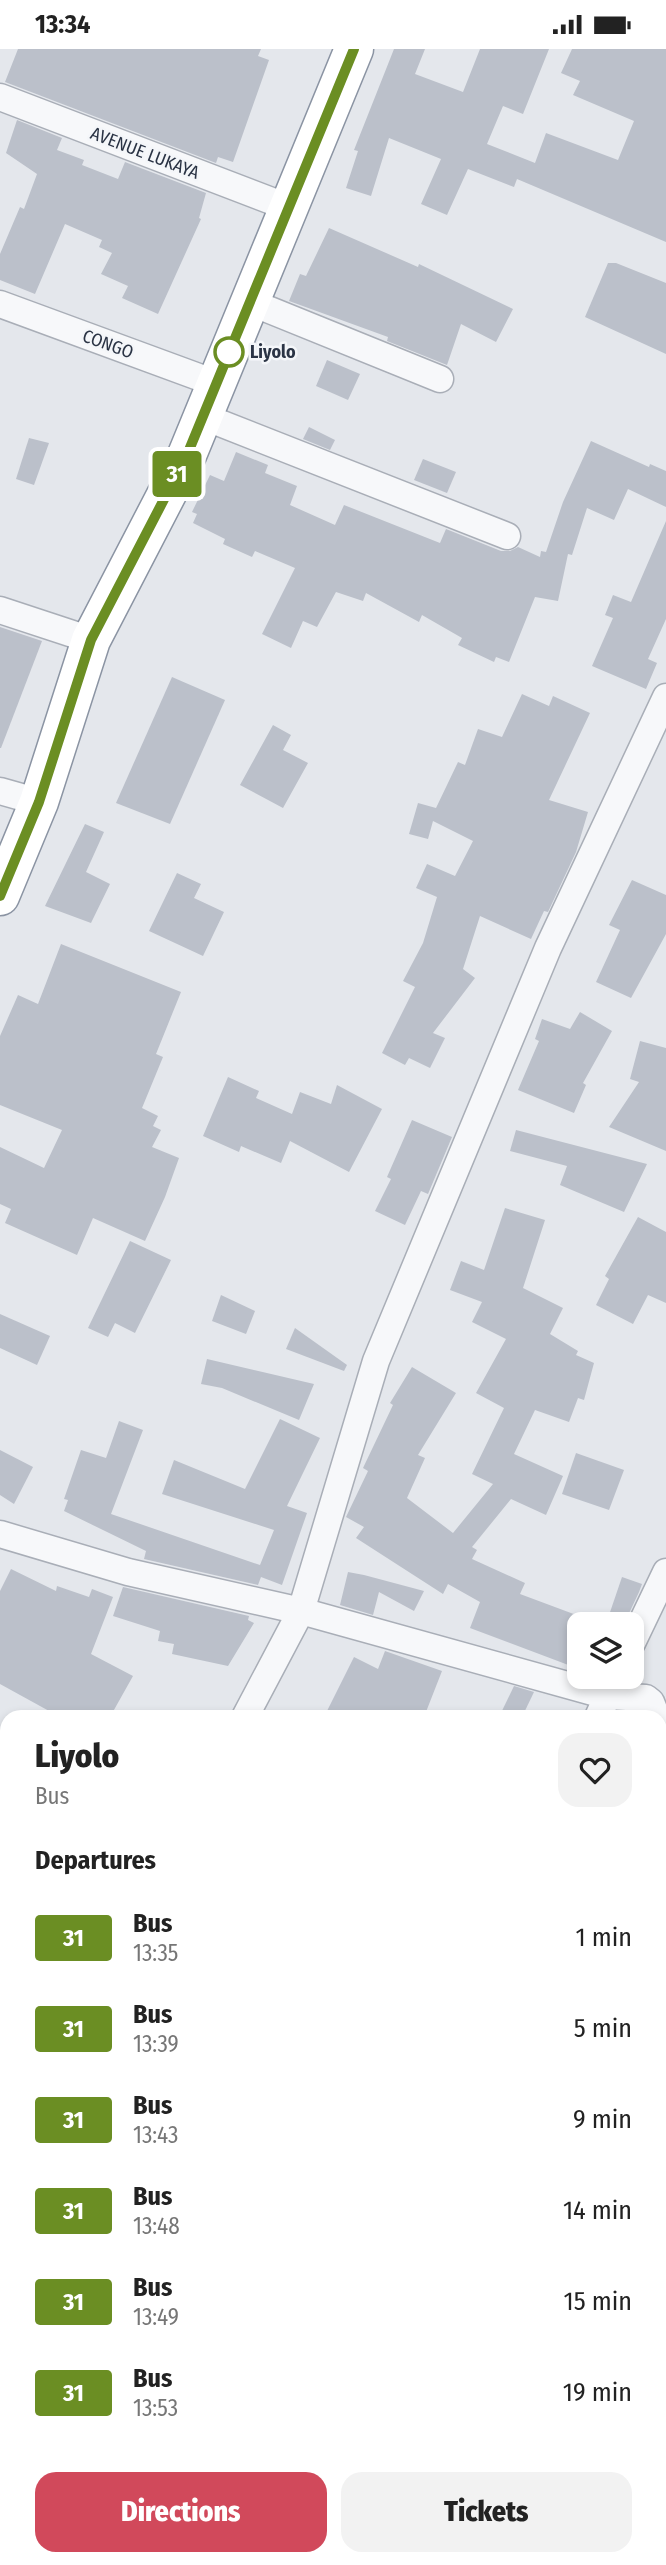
<!DOCTYPE html>
<style>
:root{--surface:#fff;--page:#f2f2f2;--text:#222;--muted:#767676;--accent:#d1495b}
body{margin:0;font-family:"Fira Sans Condensed",sans-serif;background:var(--page);color:var(--text);height:100vh;display:flex;flex-direction:column;font-size:26px;white-space:nowrap}
*{box-sizing:border-box;margin:0}
p{font-size:23px;color:var(--muted)}
.icon{flex:none;width:38px;height:38px;fill:none;stroke:currentColor;stroke-width:2;stroke-linecap:round;stroke-linejoin:round}
.map{position:relative;flex:1;overflow:hidden}
.drawer{position:absolute;left:0px;top:1661px;width:667px;height:856px;display:flex;flex-direction:column;background:var(--surface);border-radius:21px 21px 0 0;box-shadow:0 4px 10px #0003}
.drawer>*{flex:none}
.badge{padding:0 14px;border-radius:5px;font-size:24px;line-height:46px}
.controls{position:absolute;left:567px;top:1563px;display:grid;gap:14px}
.controls a{display:grid;place-items:center;width:77px;height:77px;border-radius:14px;background:var(--surface);box-shadow:0 4px 10px #0003;font-size:35px}
.map>.badge{position:absolute;translate:-50% -50%;box-shadow:0 0 0 4px #fff}
h2{padding:0 35px;font-size:26px;line-height:63px}
.round{display:grid;place-items:center;flex:none;width:74px;height:74px;border-radius:21px;background:var(--page)}
.head{display:flex;align-items:center;justify-content:space-between;height:119px;padding:0 35px}
h1{font-size:33px;font-weight:800;line-height:52px}
.cta{display:flex;gap:14px;margin-top:auto;padding:14px 35px}
.cta a{flex:1;height:80px;border-radius:21px;background:var(--accent);color:#fff;font-size:28px;font-weight:800;line-height:80px;text-align:center}
.cta a+a{background:var(--page);color:var(--text)}
ul{padding:0;list-style:none}
li{display:flex;align-items:center;gap:21px;height:91px;padding:0 35px}
li div{flex:1}
li b{display:block;font-size:26px}
li em{font-style:normal}
li .badge{min-width:77px;font-weight:700;text-align:center}
.status{display:flex;justify-content:space-between;align-items:center;height:49px;padding:0 35px;background:var(--surface);direction:ltr}
.status svg{height:19px;fill:currentColor}
.map>svg:first-child{display:block}
.building{fill:#bbc0ca}
.lines{fill:none;stroke-linecap:round;stroke-linejoin:round}
.street-casing{stroke:#a9aeb7;stroke-width:29}
.highway-casing{stroke:#8b94a3;stroke-width:41}
.street{stroke:#f7f8fa;stroke-width:26}
.highway{stroke:#fff;stroke-width:38}
.line-casing{stroke:#fff;stroke-width:16}
.line{stroke:#6b8e23;stroke-width:10}
.stop-dot{fill:#fff;stroke:#6b8e23;stroke-width:3.5}
.labels{text-anchor:middle;dominant-baseline:central;stroke-width:5;stroke-linejoin:round;paint-order:stroke}
.street-label{font-size:18px;fill:#2b3445;stroke:#f4f6f9}
.stop-label{font-size:18px;font-weight:bold;fill:#2b3445;stroke:#f4f6f9;text-anchor:start}
</style>
<div class="status"><b>13:34</b><svg viewBox="0 0 49 12"><path d="M0 12V9h3v3zM5 12V6h3v6zM10 12V3h3v9zM15 12V0h3v12zM26 1h20v11H26zM47 4h2v5h-2z"/></svg></div>
<div class="map">
<svg width="666" height="2516" viewBox="0 0 666 2516">
<rect width="100%" height="100%" fill="#e4e7ec"/>
<g class="building">
<polygon points="18,0 261,0 258,7 269,11 233,113 218,108 216,114 5,33"/>
<polygon points="394,0 425,0 415,25 463,43 480,0 549,0 523,65 503,57 487,95 535,114 546,84 618,111 634,72 573,46 580,32 561,24 572,0 666,0 666,193 517,130 514,138 468,120 447,166 421,155 441,110 389,89 371,147 346,139 358,102 354,101"/>
<polygon points="17,71 62,89 57,101 84,111 82,116 118,130 125,113 206,144 199,169 201,170 158,265 122,249 128,237 101,225 112,204 99,198 102,191 65,175 35,245 0,231 0,205 20,158 24,160 37,125 6,104"/>
<polygon points="329,179 418,218 419,215 513,260 496,293 461,275 447,316 387,292 388,288 289,252 300,225 306,227"/>
<polygon points="608,214 616,214 666,234 666,305 585,268"/>
<polygon points="327,311 360,325 348,351 316,337"/>
<polygon points="309,378 335,391 330,401 303,390"/>
<polygon points="29,389 49,394 34,436 16,430"/>
<polygon points="591,392 649,418 650,415 666,422 666,458 628,440 614,471 587,459 572,506 568,505 558,552 535,548 509,613 496,608 494,613 458,596 462,589 422,566 419,573 366,544 363,552 336,543 317,578 303,572 291,599 262,585 295,519 255,502 252,508 223,495 225,490 193,474 197,465 192,463 210,426 224,432 236,403 268,416 265,424 297,437 290,456 335,476 344,456 440,494 446,480 501,502 510,502 518,498 540,508 541,502 546,503 563,453"/>
<polygon points="423,410 456,423 447,444 414,431"/>
<polygon points="666,472 666,570 648,610 657,614 646,640 592,617 613,569 605,566 613,546 631,553"/>
<polygon points="0,578 42,592 1,699 0,699"/>
<polygon points="172,628 225,651 170,775 116,754"/>
<polygon points="522,645 549,657 553,647 590,664 549,751 588,763 576,803 548,863 544,862 531,890 480,867 463,920 475,929 433,984 445,989 430,1019 409,1009 405,1016 382,1004 415,938 403,932 423,894 437,848 416,839 427,815 455,827 473,792 433,772 428,790 409,785 418,754 436,759 458,713 465,716 478,680 502,688"/>
<polygon points="273,676 291,686 283,701 308,714 283,759 240,736"/>
<polygon points="85,775 104,783 86,823 110,835 91,874 45,857"/>
<polygon points="177,824 201,835 194,849 224,863 203,907 149,882"/>
<polygon points="632,831 666,846 666,885 631,949 596,933 620,881 609,876"/>
<polygon points="61,895 181,943 156,1005 163,1008 142,1059 158,1067 153,1077 161,1081 152,1098 179,1109 165,1148 145,1192 93,1169 77,1206 5,1174 11,1160 0,1155 0,1098 44,1119 62,1081 0,1056 0,987 18,946 38,955"/>
<polygon points="580,963 612,982 583,1034 586,1036 574,1064 518,1041 539,992 535,990 542,970 570,980"/>
<polygon points="640,992 666,999 666,1102 609,1078 639,1033 630,1030"/>
<polygon points="228,1028 259,1042 256,1049 292,1065 300,1043 331,1055 337,1036 382,1060 349,1123 290,1092 281,1114 241,1097 239,1103 203,1087"/>
<polygon points="412,1071 452,1088 428,1145 421,1142 405,1176 375,1162 391,1130 387,1128"/>
<polygon points="516,1081 647,1115 624,1163 560,1136 567,1117 510,1102"/>
<polygon points="505,1159 545,1171 523,1239 563,1259 550,1285 578,1302 576,1306 594,1314 584,1351 578,1349 569,1373 535,1361 514,1405 563,1427 546,1466 511,1450 472,1498 477,1501 472,1510 525,1534 520,1545 579,1567 579,1620 470,1579 480,1553 448,1535 443,1545 356,1489 364,1478 346,1468 368,1422 363,1419 393,1356 390,1354 412,1318 456,1344 418,1406 425,1409 407,1449 453,1484 493,1435 472,1425 504,1359 476,1344 506,1290 472,1273 482,1253 450,1241 461,1212 484,1221"/>
<polygon points="638,1168 666,1183 666,1254 648,1246 633,1275 596,1256 609,1230 605,1227"/>
<polygon points="130,1192 171,1211 135,1284 115,1274 108,1288 88,1279"/>
<polygon points="221,1246 255,1262 246,1285 212,1272"/>
<polygon points="0,1265 50,1287 37,1316 0,1299"/>
<polygon points="295,1279 347,1316 344,1322 286,1300"/>
<polygon points="207,1310 314,1335 299,1371 222,1339 201,1335"/>
<polygon points="280,1370 320,1389 287,1457 307,1464 282,1536 261,1528 258,1536 144,1510 146,1502 64,1462 68,1451 64,1450 81,1401 106,1409 119,1372 143,1381 111,1465 260,1516 274,1481 162,1445 174,1411 245,1440"/>
<polygon points="0,1401 33,1418 14,1455 0,1446"/>
<polygon points="576,1404 624,1421 609,1461 562,1445"/>
<polygon points="11,1520 56,1542 57,1537 89,1548 92,1540 113,1548 91,1605 133,1627 110,1668 60,1668 0,1635 0,1542"/>
<polygon points="348,1523 364,1526 424,1542 414,1562 379,1543 373,1566 340,1556"/>
<polygon points="622,1528 642,1535 639,1543 624,1575 606,1575"/>
<polygon points="123,1538 249,1567 248,1571 254,1574 228,1617 172,1605 174,1595 158,1592 160,1582 113,1567"/>
<polygon points="385,1602 442,1622 424,1668 324,1668 354,1608 378,1620"/>
<polygon points="514,1637 534,1643 522,1668 499,1668"/>
</g>
<g class="lines">
<g class="street-casing">
<g id="street">
<polyline points="0,48 290,159"/>
<polyline points="250,253 440,330"/>
<polyline points="0,255 215,334"/>
<polyline points="202,367 507,487"/>
<polyline points="0,561 91,591"/>
<polyline points="0,742 39,753"/>
<polyline points="0,1485 128,1523 301,1562 607,1647 646,1649 651,1653 657,1668"/>
<polyline points="632,1594 666,1523"/>
<polyline points="245,1668 301,1562 376,1312 548,899 666,648"/>
<polyline points="598,1668 616,1628"/>
<polyline points="666,1742 666,1748"/>
<polyline points="0,1845 7,1857"/>
<polyline points="660,1969 666,1960"/>
<polyline points="0,2234 7,2214"/>
<polyline points="0,2472 7,2480"/>
<polyline points="55,2510 65,2516"/>
<polyline points="223,2516 224,2510"/>
<polyline points="460,2516 463,2510"/>
</g>
</g>
<g class="highway-casing">
<polyline id="highway" points="0,847 39,753 91,591 187,406 354,0"/>
</g>
<use href="#street" class="street"/>
<use href="#highway" class="highway"/>
</g>
<g class="lines">
<g class="line-casing">
<polyline id="line" points="0,847 39,753 91,591 187,406 354,0"/>
</g>
<use href="#line" class="line"/>
</g>
<circle class="stop-dot" cx="229" cy="303" r="14"/>
<g class="labels">
<g class="street-label">
<text transform="translate(145 104) rotate(21)">AVENUE LUKAYA</text>
<text transform="translate(108 295) rotate(20)">CONGO</text>
</g>
<g class="stop-label">
<text x="250" y="303">Liyolo</text>
</g>
</g>
</svg>
<div class="controls">
<a><svg class="icon" aria-label="layers" viewBox="0 0 24 24"><path d="M12 4l9 5-9 5-9-5zM3 14l9 5 9-5"/></svg></a>
</div>
<b class="badge" style="left:177px;top:425px;background:#6b8e23;color:#fff">31</b>
<section class="drawer">
<div class="head"><div><h1>Liyolo</h1><p>Bus</p></div><a class="round"><svg class="icon" aria-label="heart" viewBox="0 0 24 24"><path d="M12 20l-8-8c-3-5 5-10 8-4 3-6 11-1 8 4z"/></svg></a></div>
<h2>Departures</h2>
<ul>
<li><span class="badge" style="background:#6b8e23;color:#fff">31</span><div><b>Bus</b><p>13:35</p></div><em>1 min</em></li>
<li><span class="badge" style="background:#6b8e23;color:#fff">31</span><div><b>Bus</b><p>13:39</p></div><em>5 min</em></li>
<li><span class="badge" style="background:#6b8e23;color:#fff">31</span><div><b>Bus</b><p>13:43</p></div><em>9 min</em></li>
<li><span class="badge" style="background:#6b8e23;color:#fff">31</span><div><b>Bus</b><p>13:48</p></div><em>14 min</em></li>
<li><span class="badge" style="background:#6b8e23;color:#fff">31</span><div><b>Bus</b><p>13:49</p></div><em>15 min</em></li>
<li><span class="badge" style="background:#6b8e23;color:#fff">31</span><div><b>Bus</b><p>13:53</p></div><em>19 min</em></li>
</ul>
<div class="cta"><a>Directions</a><a>Tickets</a></div>
</section>
</div>
